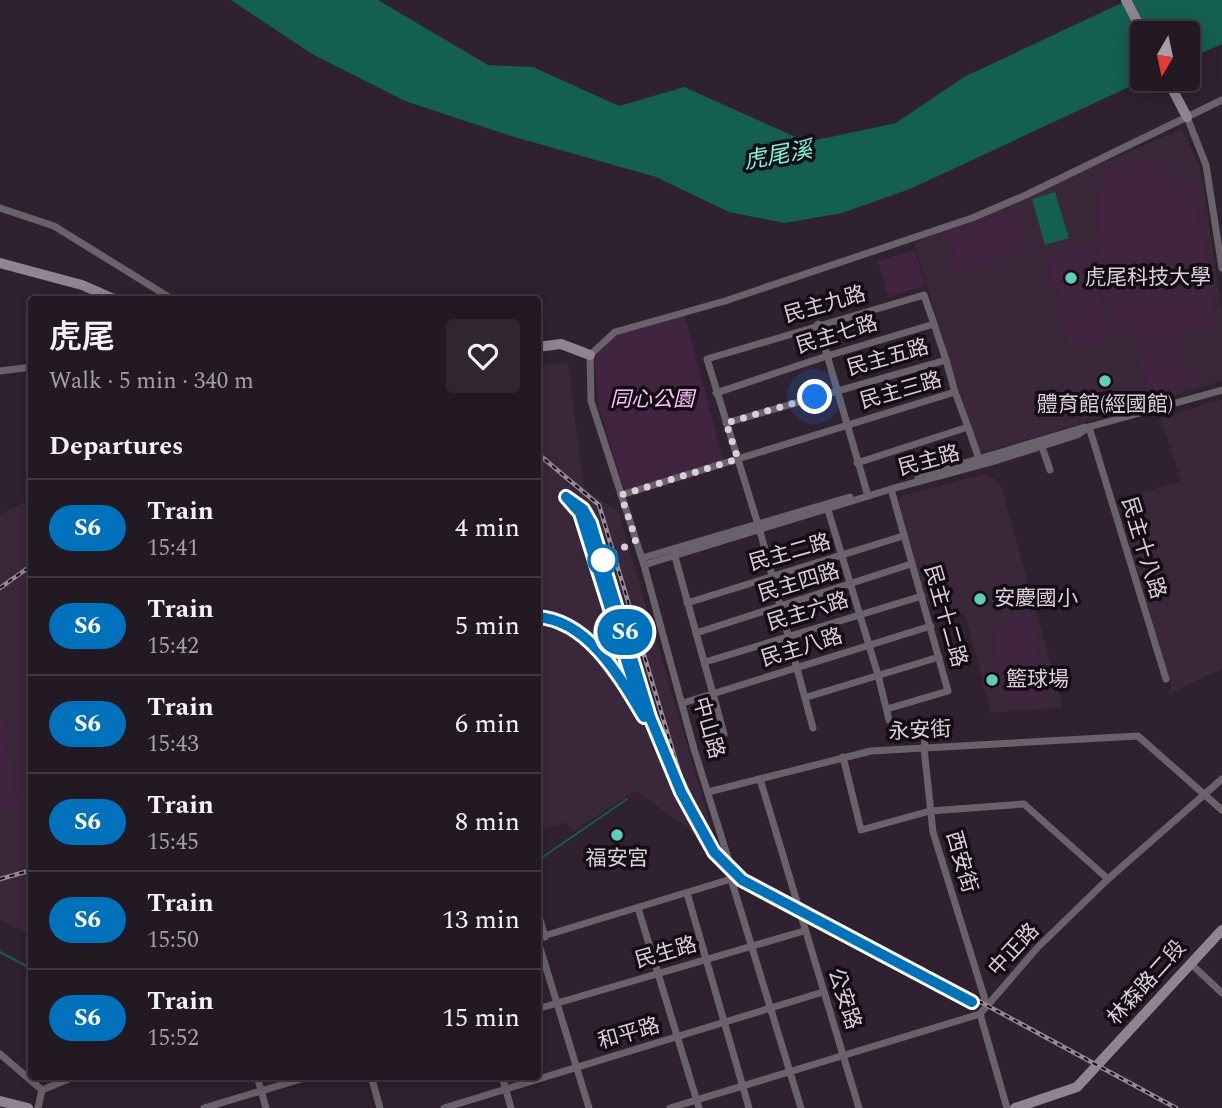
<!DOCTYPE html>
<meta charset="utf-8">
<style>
:root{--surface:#231923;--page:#2f2630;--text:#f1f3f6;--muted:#a3a0a6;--line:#403841}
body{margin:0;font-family:Spectral,"Noto Sans TC",serif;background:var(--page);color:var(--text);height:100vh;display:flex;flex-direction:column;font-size:26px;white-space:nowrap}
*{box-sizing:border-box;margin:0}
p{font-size:23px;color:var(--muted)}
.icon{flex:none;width:38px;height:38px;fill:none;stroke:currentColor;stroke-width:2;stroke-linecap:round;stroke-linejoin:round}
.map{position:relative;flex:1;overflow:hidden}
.panel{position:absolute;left:28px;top:296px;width:513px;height:784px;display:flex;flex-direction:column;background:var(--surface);border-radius:7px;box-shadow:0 4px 18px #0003,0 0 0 2px var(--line)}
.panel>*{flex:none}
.badge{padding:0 14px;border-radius:23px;font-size:24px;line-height:46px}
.needle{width:46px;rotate:189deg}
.tools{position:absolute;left:1130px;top:21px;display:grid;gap:14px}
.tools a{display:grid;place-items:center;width:70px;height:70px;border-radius:7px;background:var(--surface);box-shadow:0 4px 18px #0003,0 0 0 2px var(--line);font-size:35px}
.you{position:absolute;width:35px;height:35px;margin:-18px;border:5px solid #fff;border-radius:50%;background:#1a73e8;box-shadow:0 0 0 10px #1a73e833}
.map>.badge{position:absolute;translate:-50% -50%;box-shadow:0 0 0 4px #fff}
h2{padding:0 21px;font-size:26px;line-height:63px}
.round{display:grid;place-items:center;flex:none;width:74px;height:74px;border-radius:7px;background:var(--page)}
.head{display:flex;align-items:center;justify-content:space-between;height:119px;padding:0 21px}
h1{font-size:33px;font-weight:600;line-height:52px}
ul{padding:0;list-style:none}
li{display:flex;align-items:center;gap:21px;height:98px;padding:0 21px;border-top:2px solid var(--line)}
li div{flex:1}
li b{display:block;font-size:26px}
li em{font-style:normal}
li .badge{min-width:77px;font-weight:700;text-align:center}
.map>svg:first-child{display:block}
.built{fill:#3a273a}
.green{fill:#412440}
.water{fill:#135f52}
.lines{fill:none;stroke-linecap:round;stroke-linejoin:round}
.stream{stroke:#135f52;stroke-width:2}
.street{stroke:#6a626a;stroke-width:7}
.secondary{stroke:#918490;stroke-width:10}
.rail-casing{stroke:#948994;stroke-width:4.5}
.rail{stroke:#130d13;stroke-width:2;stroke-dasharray:5;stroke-linecap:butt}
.line-casing{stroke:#fff;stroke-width:16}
.line{stroke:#0072bc;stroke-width:10}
.walk{stroke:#d9cfd9;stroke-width:7;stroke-dasharray:0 12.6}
.poi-dot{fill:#5eceb8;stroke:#130d13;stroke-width:2.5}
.stop-dot{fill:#fff;stroke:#0072bc;stroke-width:3.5}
.labels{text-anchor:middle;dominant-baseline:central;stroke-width:7;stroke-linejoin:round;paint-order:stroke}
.poi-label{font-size:21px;fill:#d9cfd9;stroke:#130d13;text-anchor:start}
.street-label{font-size:21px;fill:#d9cfd9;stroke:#130d13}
.park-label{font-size:21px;font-style:italic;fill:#fbc1f9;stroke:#130d13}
.water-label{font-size:23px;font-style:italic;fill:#77f9e0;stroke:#130d13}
</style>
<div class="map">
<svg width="1222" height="1108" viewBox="0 0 1222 1108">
<rect width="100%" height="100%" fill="#2f212f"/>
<g class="built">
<polygon points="1182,129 1199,165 1204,188 1222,314 1222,381 978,454 914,243"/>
<polygon points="568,363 584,489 618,511 724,871 687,827 635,791 574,831 565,822 537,834 537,364"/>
<polygon points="1222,399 1222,669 1169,694 1171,684 1117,500 1181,481 1160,418"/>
<polygon points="984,474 995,479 1002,489 1063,707 991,713 965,615 928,604 901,520 899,497"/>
<polygon points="31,500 31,935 0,920 0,514"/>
</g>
<g class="green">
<path d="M1144 160C1164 162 1176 167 1185 185H1195L1214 325 1198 327 1196 320C1176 347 1133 349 1114 318 1105 304 1105 283 1103 266 1097 224 1080 162 1144 160Z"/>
<polygon points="1017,210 1030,250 959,272 946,232"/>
<polygon points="1087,246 1105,311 1064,321 1047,257"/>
<polygon points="915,250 925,286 888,297 878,261"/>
<polygon points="1103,313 1111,337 1072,349 1065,324"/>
<polygon points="685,316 723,460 625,491 599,408 594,357 616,335"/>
<polygon points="1179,346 1190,385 1150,396 1139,358"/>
<path d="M1030 610 1048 702 1040 703 1038 693C1028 703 1014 704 1005 692 997 674 985 631 1003 617L1024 618 1023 612Z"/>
<polygon points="0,709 17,803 0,807"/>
</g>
<g class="water">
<polygon points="231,0 378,0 488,65 533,67 619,106 684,87 807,142 896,123 964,77 1128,0 1222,0 1222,44 1188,59 1188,33 1143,33 1143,79 1146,79 910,189 842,213 785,223 729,212 656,177 511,136 405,101 312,54"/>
<polygon points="1055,192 1069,238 1045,245 1032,199"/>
</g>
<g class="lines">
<g class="stream">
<polyline points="537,861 627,799"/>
<polyline points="0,952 32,969"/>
</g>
<g class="street">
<polyline points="1187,117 1206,165 1222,268"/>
<polyline points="0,208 54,226 172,299"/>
<polyline points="818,324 868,496"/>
<polyline points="0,371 32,367"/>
<polyline points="716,393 827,356 934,324 946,360"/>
<polyline points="726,423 946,360 955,392"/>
<polyline points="1089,427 1166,679"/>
<polyline points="1041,444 1050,470"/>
<polyline points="857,463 968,427 980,462"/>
<polyline points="918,477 1085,427"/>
<polyline points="621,495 955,392 968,427"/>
<polyline points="828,510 878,675 889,720"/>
<polyline points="674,553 724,734"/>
<polyline points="642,558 850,497"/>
<polyline points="644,565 891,489 998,460 1077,435 1089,427 1222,390"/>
<polyline points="687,603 903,536"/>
<polyline points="696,633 911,564"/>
<polyline points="705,662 922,596"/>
<polyline points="807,697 939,657"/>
<polyline points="683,703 931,626"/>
<polyline points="887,709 948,691 891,489"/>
<polyline points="926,724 924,748 933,832 987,1006"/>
<polyline points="813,728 760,531 707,359 924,295 934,324"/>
<polyline points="843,757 861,830 930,811 1024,804 1108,879"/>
<polyline points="760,779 859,1108"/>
<polyline points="708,792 871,751 1138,736 1222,810"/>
<polyline points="687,893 749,1108"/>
<polyline points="638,908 699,1108"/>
<polyline points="537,910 545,937"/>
<polyline points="1191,964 1222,993"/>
<polyline points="537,1009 804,931"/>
<polyline points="980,1014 1007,1108"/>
<polyline points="0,1054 42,1090"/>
<polyline points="257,1076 266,1108"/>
<polyline points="371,1076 380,1108"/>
<polyline points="502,1076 511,1108"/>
<polyline points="38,1108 42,1090 76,1076"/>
<polyline points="204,1108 311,1076"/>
<polyline points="444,1108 823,992"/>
<polyline points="589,1108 537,938 731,879"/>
<polyline points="670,1108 980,1014 1038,947 1108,879 1222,779"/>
<polyline points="801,1108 731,879 728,858 694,749 644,565 591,401 590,355 615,332 725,301 972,218 1026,195 1222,100"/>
</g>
<g class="secondary">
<polyline points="1126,0 1143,33"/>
<polyline points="1167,79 1187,117"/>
<polyline points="0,263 82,285 114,299"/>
<polyline points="537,347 561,344 590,355"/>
<polyline points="0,1101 28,1108"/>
<polyline points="1015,1108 1077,1087 1222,930"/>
</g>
<g class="rail-casing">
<g id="rail">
<polyline points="537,453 599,505 680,775 712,843 730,865 763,890 918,968 1176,1108"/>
<polyline points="566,497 583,509 591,523 650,717 659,735"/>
<polyline points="589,561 629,685"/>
<polyline points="0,588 32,565"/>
<path d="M537 616C588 620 621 677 644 717"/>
<polyline points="0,879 32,870"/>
</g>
</g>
<use href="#rail" class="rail"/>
</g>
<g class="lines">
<g class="line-casing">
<path id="line" d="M537 617C588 620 620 677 644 717L580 513 566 497 583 509 591 523 650 717 681 792 714 852 742 880 972 1002"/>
</g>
<use href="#line" class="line"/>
<polyline class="walk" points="603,560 636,540 621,495 738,459 726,423 815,397"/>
</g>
<g class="poi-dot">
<circle cx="1071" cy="278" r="7"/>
<circle cx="1105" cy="381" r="7"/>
<circle cx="980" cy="599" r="7"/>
<circle cx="992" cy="680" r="7"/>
<circle cx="617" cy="835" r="7"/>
</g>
<circle class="stop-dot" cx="603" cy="560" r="14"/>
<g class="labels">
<g class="poi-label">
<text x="1085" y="278">虎尾科技大學</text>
<text x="1105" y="405" text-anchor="middle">體育館(經國館)</text>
<text x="994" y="599">安慶國小</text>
<text x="1006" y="680">籃球場</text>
<text x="617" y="859" text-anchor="middle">福安宮</text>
</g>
<g class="street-label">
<text transform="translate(825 305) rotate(-16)">民主九路</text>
<text transform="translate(837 335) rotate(-17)">民主七路</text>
<text transform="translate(888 358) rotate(-16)">民主五路</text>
<text transform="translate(901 391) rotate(-16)">民主三路</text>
<text transform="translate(929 461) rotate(-15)">民主路</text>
<text transform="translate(1143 548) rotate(73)">民主十八路</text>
<text transform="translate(790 553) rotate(-16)">民主二路</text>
<text transform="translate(799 583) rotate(-17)">民主四路</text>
<text transform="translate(808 612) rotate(-17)">民主六路</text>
<text transform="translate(945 616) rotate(74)">民主十二路</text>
<text transform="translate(802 648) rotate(-17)">民主八路</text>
<text transform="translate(708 728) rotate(74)">中山路</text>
<text transform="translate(920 731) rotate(-3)">永安街</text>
<text transform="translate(961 862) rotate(74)">西安街</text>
<text transform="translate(1014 950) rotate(-47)">中正路</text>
<text transform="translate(666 953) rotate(-16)">民生路</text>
<text transform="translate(1147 983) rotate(-48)">林森路二段</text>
<text transform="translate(844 999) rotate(72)">公安路</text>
<text transform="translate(629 1034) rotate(-16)">和平路</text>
</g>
<g class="park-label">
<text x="652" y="400">同心公園</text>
</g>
<g class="water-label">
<text transform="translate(778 156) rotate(-10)">虎尾溪</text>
</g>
</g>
</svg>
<div class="tools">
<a><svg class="needle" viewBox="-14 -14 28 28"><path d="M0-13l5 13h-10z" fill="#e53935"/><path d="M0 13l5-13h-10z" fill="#a3a0a6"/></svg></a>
</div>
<div class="you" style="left:815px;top:397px"></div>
<b class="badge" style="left:625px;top:632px;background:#0072bc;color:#fff">S6</b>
<section class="panel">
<div class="head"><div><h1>虎尾</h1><p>Walk · 5 min · 340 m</p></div><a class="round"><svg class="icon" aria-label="heart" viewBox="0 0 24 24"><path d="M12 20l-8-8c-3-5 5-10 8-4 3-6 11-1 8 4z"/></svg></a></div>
<h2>Departures</h2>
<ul>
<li><span class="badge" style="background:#0072bc;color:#fff">S6</span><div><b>Train</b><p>15:41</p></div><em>4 min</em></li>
<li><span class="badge" style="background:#0072bc;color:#fff">S6</span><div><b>Train</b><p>15:42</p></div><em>5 min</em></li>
<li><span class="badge" style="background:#0072bc;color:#fff">S6</span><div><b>Train</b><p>15:43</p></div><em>6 min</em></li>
<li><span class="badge" style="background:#0072bc;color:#fff">S6</span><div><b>Train</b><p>15:45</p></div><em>8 min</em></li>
<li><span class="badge" style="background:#0072bc;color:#fff">S6</span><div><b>Train</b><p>15:50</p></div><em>13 min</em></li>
<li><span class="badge" style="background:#0072bc;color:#fff">S6</span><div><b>Train</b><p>15:52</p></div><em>15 min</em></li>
</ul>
</section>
</div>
